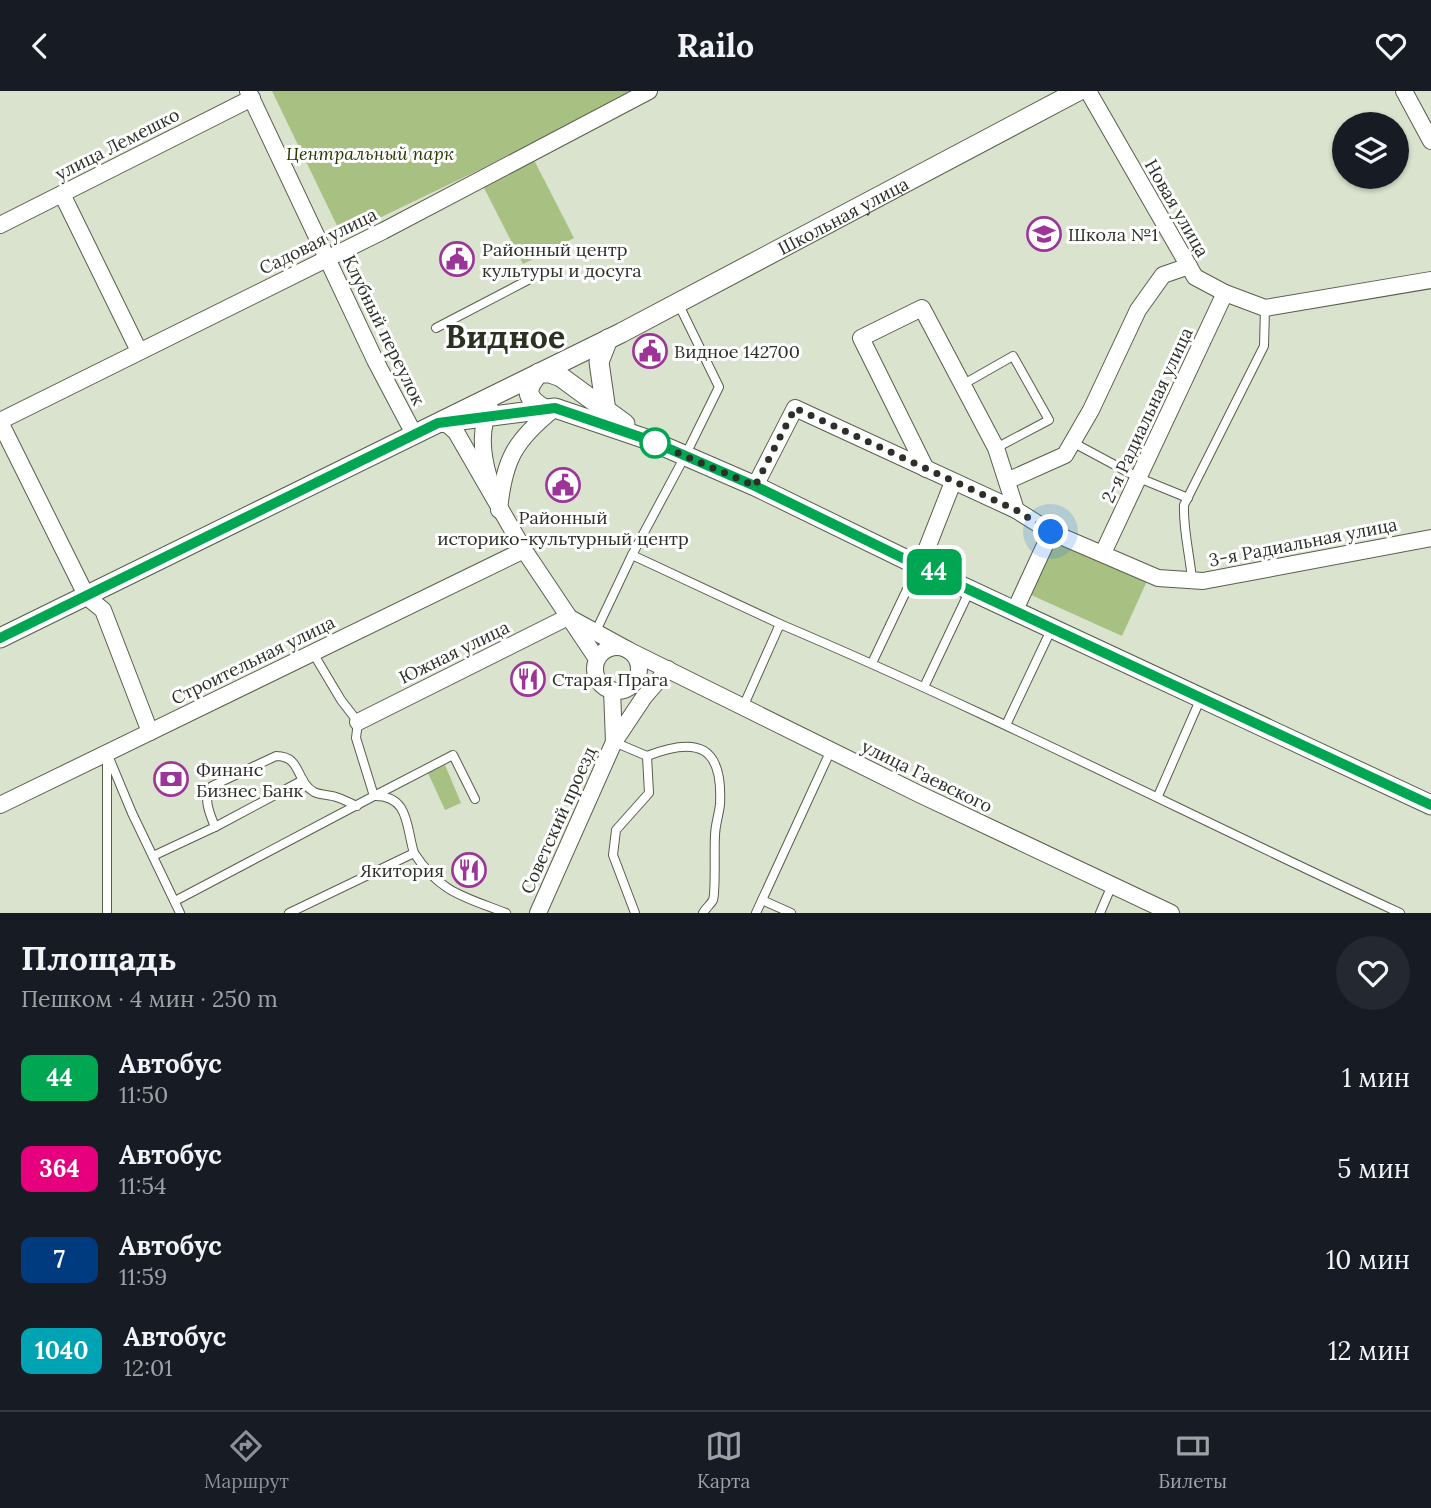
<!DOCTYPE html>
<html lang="ru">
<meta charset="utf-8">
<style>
:root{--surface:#171b24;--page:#242831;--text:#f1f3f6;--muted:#9ea1a6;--line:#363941;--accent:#8c9099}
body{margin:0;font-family:Lora,serif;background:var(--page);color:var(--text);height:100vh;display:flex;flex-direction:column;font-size:26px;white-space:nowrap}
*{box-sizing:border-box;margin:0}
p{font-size:23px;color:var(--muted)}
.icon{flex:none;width:38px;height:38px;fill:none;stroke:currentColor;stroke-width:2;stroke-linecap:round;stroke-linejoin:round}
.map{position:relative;height:822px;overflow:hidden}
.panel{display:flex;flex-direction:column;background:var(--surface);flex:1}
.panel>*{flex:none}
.badge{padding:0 14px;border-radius:10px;font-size:24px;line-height:46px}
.controls{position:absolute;left:1332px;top:21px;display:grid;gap:14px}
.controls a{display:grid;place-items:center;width:77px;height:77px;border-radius:50%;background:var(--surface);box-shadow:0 2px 5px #0004;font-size:35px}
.you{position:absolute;width:35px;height:35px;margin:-18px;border:5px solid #fff;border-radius:50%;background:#1a73e8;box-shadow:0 0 0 10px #1a73e833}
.map>.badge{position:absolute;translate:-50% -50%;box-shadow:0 0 0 4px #fff}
.round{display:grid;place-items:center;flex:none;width:74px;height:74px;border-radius:37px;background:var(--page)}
.headline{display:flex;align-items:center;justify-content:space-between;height:119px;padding:0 21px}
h1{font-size:33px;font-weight:800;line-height:52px}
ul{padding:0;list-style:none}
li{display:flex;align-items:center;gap:21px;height:91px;padding:0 21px}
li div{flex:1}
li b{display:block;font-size:26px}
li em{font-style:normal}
li .badge{min-width:77px;font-weight:700;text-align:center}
header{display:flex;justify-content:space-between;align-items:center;height:91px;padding:0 21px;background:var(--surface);font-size:32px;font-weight:800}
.tabs{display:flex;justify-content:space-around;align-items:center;height:98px;border-top:2px solid var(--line);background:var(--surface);font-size:19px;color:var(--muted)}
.tabs a{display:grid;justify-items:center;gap:4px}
.tabs .active{color:var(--accent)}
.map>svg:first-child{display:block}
.green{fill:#a8c082}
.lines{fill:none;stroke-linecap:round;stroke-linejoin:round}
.service-casing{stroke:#575f4b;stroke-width:10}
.minor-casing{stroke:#575f4b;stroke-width:18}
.tertiary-casing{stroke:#575f4b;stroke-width:21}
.service{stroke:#fff;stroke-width:8}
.minor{stroke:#fff;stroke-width:16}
.tertiary{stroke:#fff;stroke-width:19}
.line-casing{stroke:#fff;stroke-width:16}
.line{stroke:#00a651;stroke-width:10}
.walk{stroke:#2d3028;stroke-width:7;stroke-dasharray:0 12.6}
.stop-dot{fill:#fff;stroke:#00a651;stroke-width:3.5}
.labels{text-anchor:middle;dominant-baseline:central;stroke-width:6;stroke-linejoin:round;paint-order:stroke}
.street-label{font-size:18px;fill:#2d3028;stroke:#fff}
.park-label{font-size:18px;font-style:italic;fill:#273801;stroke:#fff}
.poi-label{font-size:18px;fill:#2d3028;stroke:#fff;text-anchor:start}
.town-label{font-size:32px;font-weight:bold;fill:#2b3221;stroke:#fff}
</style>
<header><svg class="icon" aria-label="back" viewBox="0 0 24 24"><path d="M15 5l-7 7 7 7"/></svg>Railo<svg class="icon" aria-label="heart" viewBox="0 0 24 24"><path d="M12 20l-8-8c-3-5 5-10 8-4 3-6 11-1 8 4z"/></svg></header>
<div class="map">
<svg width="1431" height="822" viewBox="0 0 1431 822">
<rect width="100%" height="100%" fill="#dae3cd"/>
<g class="green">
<polygon points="272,0 633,0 481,78 342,145"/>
<polygon points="534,69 574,147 523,173 483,95"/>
<polygon points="1054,448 1147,490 1122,545 1029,503"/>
<polygon points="445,674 461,712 445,719 428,682"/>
</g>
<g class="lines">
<g class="service-casing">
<g id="service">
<polyline points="436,237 528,189"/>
<polyline points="962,294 1013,265 1049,329 996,357"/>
<polyline points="1072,351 1139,387 1188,407"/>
<polyline points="632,464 685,365 719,296 678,212"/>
<path d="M1192 489C1190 464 1183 440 1184 414L1264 255 1265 217"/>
<polyline points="595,542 632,464 780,533"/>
<polyline points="313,562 341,609 358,631 356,647 374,705 453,664 475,708"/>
<polyline points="872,572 911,490 920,475"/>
<polyline points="924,596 969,501"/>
<path d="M743 616 780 533C990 622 1193 726 1400 822"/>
<polyline points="1006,634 1051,539"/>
<path d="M614 651 647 665C698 645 723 655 720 713 719 724 715 734 715 745 714 757 716 800 713 809 711 813 705 818 703 822"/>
<polyline points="1158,705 1200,609"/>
<polyline points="215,736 303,689"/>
<path d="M153 765 215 736C210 723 202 707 212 695L276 665C302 665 295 690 314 701 320 704 330 704 336 706 343 708 350 712 357 715"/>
<polyline points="762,809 791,822"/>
<path d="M175 810 374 705C410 704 406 737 414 762"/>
<polyline points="107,822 107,662 132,722 180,822"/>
<path d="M289 822 414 762C440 802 465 806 506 822"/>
<polyline points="635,822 613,764 616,739 649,702 647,665"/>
<polyline points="756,822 831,659"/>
<polyline points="1100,822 1112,794"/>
</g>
</g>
<g class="minor-casing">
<g id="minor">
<polyline points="248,0 375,269 414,343"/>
<polyline points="1088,0 1195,186 1225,202 1265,217 1431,189"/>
<polyline points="1404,0 1431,50"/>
<polyline points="62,103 139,260"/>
<polyline points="0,134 252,7"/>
<polyline points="0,330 383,140 649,0"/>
<polyline points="0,331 87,506 103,519 150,641"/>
<polyline points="438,332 448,334 456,341 524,459 597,568"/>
<polyline points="926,378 861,247 922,217 996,357 1016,419 1051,441 1158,487 1203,490 1431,447"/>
<path d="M489 387C482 364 479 339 490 317"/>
<polyline points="1007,390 1065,364 1091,319 1138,219 1163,184 1189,175"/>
<polyline points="755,395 795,317 1016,419"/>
<path d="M499 419C504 368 515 349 555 317"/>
<polyline points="1103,462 1225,202"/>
<polyline points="920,475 953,391"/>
<polyline points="1015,519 1051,441"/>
<polyline points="568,526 628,559 919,703 1171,822"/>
<circle cx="617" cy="578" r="22"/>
<polyline points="612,599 614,651"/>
<polyline points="358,631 568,526"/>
<polyline points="0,714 524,459"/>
<polyline points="538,822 614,651 644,606 668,578"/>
</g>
</g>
<g class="tertiary-casing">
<g id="tertiary">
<path d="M543 317C525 306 525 298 539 282H550L561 286 625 333"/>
<polyline points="606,320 599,271 608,248"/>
<polyline points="453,330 555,317 649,349 755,395 946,488 1431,714"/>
<path id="s1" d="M0 547 621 242 1078 0"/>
</g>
</g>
<use href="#service" class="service"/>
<use href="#minor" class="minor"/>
<use href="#tertiary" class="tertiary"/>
</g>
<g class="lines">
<g class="line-casing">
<polyline id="line" points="0,547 438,332 555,317 649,349 755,395 946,488 1431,714"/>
</g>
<use href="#line" class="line"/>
<polyline class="walk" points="655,352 755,395 795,317 1016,419 1051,441"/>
</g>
<defs>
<g id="school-ring" transform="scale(1.75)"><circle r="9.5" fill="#fff" stroke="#9d3599" stroke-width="1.5"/><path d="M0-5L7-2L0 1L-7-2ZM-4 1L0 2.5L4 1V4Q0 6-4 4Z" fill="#9d3599"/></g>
<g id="civic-ring" transform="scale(1.75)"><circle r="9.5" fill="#fff" stroke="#9d3599" stroke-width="1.5"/><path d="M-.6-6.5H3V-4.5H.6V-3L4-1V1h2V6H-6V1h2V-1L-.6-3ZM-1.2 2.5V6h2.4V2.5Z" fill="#9d3599"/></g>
<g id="restaurant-ring" transform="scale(1.75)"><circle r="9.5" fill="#fff" stroke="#9d3599" stroke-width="1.5"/><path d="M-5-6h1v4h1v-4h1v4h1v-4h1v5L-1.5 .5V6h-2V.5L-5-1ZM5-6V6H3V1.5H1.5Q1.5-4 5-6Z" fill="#9d3599"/></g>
<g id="bank-ring" transform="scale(1.75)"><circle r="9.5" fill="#fff" stroke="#9d3599" stroke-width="1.5"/><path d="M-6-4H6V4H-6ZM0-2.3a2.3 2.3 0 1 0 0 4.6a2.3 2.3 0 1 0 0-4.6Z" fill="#9d3599"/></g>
</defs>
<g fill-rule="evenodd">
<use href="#school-ring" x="1044" y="143"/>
<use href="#civic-ring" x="457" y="168"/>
<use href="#civic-ring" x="650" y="260"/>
<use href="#civic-ring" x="563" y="394"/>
<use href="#restaurant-ring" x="528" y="588"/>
<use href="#bank-ring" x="171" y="688"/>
<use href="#restaurant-ring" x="469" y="779"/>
</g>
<circle class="stop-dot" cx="655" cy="352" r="14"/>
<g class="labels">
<g class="street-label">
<text transform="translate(117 53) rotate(-27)">улица Лемешко</text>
<text transform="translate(1177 117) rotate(60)">Новая улица</text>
<text stroke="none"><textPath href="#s1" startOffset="943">Школьная улица</textPath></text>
<text transform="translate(318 150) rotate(-26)">Садовая улица</text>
<text transform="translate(384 239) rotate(64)">Клубный переулок</text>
<text transform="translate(1147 324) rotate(-65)">2-я Радиальная улица</text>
<text transform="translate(1303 451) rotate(-11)">3-я Радиальная улица</text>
<text transform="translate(454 561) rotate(-26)">Южная улица</text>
<text transform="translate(253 569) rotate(-26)">Строительная улица</text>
<text transform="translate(927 685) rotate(26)">улица Гаевского</text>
<text transform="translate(558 729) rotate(-66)">Советский проезд</text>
</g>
<g class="park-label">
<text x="370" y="62">Центральный парк</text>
</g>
<g class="poi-label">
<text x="1068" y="143">Школа №1</text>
<text x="482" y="158">Районный центр<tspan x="482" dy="21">культуры и досуга</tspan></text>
<text x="674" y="260">Видное 142700</text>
<text x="563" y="426" text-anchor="middle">Районный<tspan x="563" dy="21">историко-культурный центр</tspan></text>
<text x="552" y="588">Старая Прага</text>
<text x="196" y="678">Финанс<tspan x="196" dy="21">Бизнес Банк</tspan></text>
<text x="444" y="779" text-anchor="end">Якитория</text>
</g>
<g class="town-label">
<text x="505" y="245">Видное</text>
</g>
</g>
</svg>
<div class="controls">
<a><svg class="icon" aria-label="layers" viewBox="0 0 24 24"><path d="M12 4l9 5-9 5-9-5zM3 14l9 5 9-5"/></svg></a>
</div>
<div class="you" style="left:1051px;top:441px"></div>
<b class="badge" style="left:934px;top:481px;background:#00a651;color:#fff">44</b>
</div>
<section class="panel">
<div class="headline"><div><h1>Площадь</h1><p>Пешком · 4 мин · 250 m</p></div><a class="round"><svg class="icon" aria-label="heart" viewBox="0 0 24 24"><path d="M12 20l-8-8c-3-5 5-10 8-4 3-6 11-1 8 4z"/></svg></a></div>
<ul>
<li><span class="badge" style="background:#00a651;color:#fff">44</span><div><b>Автобус</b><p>11:50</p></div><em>1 мин</em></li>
<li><span class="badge" style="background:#e6007e;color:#fff">364</span><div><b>Автобус</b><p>11:54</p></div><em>5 мин</em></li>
<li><span class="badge" style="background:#003b80;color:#fff">7</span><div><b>Автобус</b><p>11:59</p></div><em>10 мин</em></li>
<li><span class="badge" style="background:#00a3b4;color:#fff">1040</span><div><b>Автобус</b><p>12:01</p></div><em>12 мин</em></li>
</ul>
</section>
<nav class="tabs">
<a class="active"><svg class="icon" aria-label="directions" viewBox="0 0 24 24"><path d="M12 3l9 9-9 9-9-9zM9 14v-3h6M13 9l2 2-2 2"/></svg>Маршрут</a>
<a><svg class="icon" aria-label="map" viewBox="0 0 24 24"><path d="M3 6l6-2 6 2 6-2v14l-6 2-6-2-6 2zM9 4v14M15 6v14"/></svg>Карта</a>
<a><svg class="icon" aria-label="tickets" viewBox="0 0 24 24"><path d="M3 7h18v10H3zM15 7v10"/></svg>Билеты</a>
</nav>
